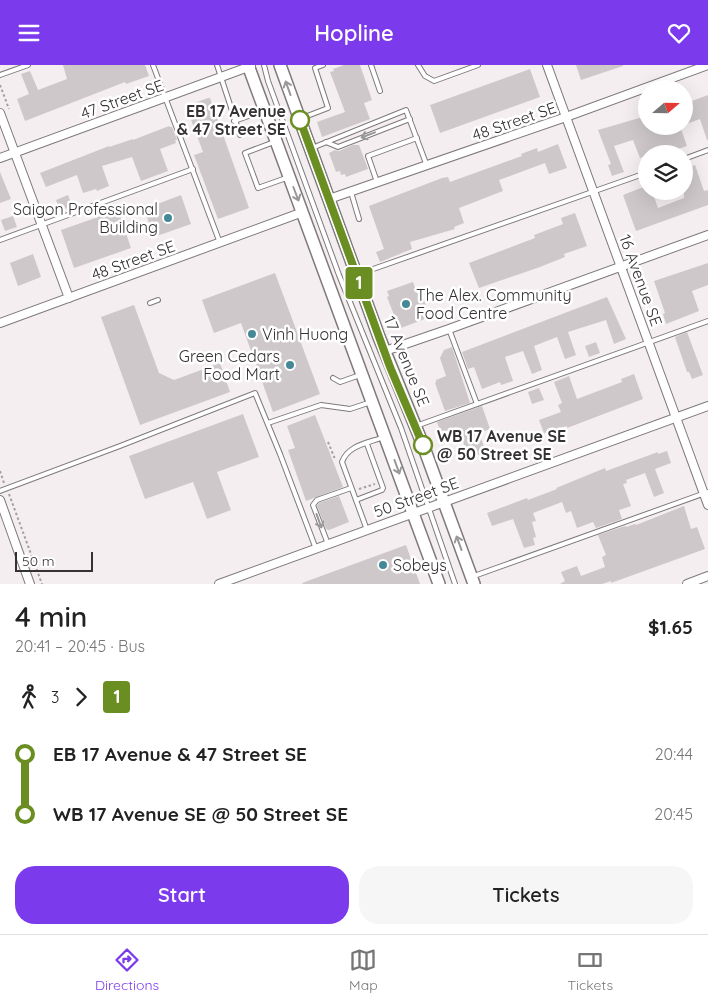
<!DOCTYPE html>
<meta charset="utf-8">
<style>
:root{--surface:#fff;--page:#f6f6f6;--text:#222;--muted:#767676;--line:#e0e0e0;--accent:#7c3aed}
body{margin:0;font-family:Quicksand,sans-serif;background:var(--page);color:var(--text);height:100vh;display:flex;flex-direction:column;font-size:19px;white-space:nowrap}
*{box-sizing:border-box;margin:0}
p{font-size:16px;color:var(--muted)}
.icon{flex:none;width:28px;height:28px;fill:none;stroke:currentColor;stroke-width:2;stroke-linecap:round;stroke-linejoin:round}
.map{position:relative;height:519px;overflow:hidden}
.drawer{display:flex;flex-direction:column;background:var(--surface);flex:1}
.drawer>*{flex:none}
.badge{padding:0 10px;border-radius:4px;font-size:18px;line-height:32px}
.needle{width:32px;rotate:70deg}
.buttons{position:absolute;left:638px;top:15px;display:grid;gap:10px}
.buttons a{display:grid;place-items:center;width:55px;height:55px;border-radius:50%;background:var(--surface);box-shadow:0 5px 20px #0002;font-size:25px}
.scale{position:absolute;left:15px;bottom:12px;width:78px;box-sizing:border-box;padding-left:5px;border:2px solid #353233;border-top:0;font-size:14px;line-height:18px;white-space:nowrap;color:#353233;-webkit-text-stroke:4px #fff;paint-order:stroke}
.map>.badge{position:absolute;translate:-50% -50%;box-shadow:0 0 0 2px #fff}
.legs{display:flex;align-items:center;gap:8px;height:55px;padding:0 15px;font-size:16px}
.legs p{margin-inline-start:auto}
.headline{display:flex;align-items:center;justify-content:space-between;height:85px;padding:0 15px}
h1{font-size:28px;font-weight:600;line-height:38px}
.action{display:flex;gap:10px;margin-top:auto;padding:10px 15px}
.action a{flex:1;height:58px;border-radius:20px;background:var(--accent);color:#fff;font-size:20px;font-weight:600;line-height:58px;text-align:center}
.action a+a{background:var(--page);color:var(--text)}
ul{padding:0 15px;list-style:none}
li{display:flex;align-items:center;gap:18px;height:60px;font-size:19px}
li i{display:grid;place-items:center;width:8px;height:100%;margin:0 6px;background:currentColor}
li i::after{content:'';width:12px;height:12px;margin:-6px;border:4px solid;border-radius:50%;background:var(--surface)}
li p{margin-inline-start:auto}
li:first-child i{background:linear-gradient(#0000 50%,currentColor 0)}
li:last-child i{background:linear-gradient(currentColor 50%,#0000 0)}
header{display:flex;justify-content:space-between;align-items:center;height:65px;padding:0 15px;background:var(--accent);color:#fff;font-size:22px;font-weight:600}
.tab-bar{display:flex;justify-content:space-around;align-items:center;height:70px;border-top:1px solid var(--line);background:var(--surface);font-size:14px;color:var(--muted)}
.tab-bar a{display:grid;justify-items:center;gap:2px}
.tab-bar .selected{color:var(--accent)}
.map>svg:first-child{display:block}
.building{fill:#cec8ca}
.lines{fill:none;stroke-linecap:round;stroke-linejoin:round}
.lane-casing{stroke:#7e797b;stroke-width:6}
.street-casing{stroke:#7e797b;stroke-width:10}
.secondary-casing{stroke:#7e797b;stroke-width:14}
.path{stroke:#a5a0a2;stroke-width:2;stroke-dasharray:2.5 2.5;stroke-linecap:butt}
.lane{stroke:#fff;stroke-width:4}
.street{stroke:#fff;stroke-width:8}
.secondary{stroke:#fff;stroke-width:11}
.oneway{stroke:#9a9899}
.line-1-casing{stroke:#fff;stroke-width:11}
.line-1{stroke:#6b8e23;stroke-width:8}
.stop-1-dot{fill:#fff;stroke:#6b8e23;stroke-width:2.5}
.poi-dot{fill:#458897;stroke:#fff;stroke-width:2}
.labels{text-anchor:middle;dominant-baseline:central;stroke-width:5;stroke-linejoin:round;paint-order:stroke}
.street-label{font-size:16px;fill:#353233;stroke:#fff}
.stop-label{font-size:16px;font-weight:bold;fill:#353233;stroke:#fff;text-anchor:end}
.poi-label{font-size:16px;fill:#353233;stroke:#fff;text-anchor:start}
</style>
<header><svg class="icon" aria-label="menu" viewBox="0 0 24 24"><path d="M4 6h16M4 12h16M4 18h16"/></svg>Hopline<svg class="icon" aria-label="heart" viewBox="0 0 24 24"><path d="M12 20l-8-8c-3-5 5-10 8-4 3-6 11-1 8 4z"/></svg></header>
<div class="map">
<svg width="708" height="519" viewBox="0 0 708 519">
<rect width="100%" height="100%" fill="#f4eef0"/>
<g class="building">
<polygon points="63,0 145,0 149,11 126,19 125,17 25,56 17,34 29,29 21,9 30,6 38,25 67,14"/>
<polygon points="344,0 360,0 372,35 364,38 370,54 322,72 317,57 345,47 330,7 334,6 333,4"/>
<polygon points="576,0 623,0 623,1 581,15"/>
<polygon points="530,4 540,32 440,68 430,40"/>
<polygon points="708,30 708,75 707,75 700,54 684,60 684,39"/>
<polygon points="208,33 210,33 249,143 218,154 194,90 203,87 186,41"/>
<polygon points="646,51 646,61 680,61 687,81 675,85 674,81 652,89 646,89 646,91 640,93 633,75 614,81 624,107 612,111 608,100 611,99 598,65"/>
<polygon points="169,61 170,62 172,62 177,75 175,75 176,78 160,84 168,106 141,116 132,92 102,101 109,121 97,126 96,124 83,128 77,110 46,122 40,108 109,81 109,82 133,74 133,75"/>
<polygon points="558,79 567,103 549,109 545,98 499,115 503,126 459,143 464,158 454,162 455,164 410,177 412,184 380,197 376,187 384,184 369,141 442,113 448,112 450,117 522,91 521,89 537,83 538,87"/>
<polygon points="353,80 359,80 368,104 346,112 345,109 341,110 340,106 336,107 329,88 335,85 339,86"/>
<polygon points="695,100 704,126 708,125 708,140 636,166 623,130 646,121 646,126 652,126 658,143 684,133 684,104"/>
<polygon points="0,107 11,134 0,138"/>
<polygon points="68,130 72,141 60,146 56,135"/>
<polygon points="181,130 191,159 154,172 144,144"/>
<polygon points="118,145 131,183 74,203 61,165"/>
<polygon points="575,148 587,181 564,189 565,192 540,202 479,223 469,198 535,173 534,170 563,159 561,153"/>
<polygon points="13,151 17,162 5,166 1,155"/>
<polygon points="33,189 41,212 18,221 10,198"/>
<polygon points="708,198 708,220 692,226 699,246 666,259 663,249 665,248 654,216"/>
<polygon points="275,208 320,329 273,347 241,258 214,268 202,235"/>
<polygon points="413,217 417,228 421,226 430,252 401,263 400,259 398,260 387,232 389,231 387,226"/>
<polygon points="607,232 626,274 614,279 606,255 568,267 576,290 565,294 557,272 534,281 542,305 532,309 523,286 505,292 513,316 501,320 500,317 482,324 474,302 468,304 462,287"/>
<polygon points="134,240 159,308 174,315 220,298 230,327 140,360 101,252"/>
<polygon points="687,267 703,310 692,314 689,307 687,307 675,272"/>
<polygon points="596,277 600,288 589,292 585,281"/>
<polygon points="452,282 470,338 445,346 435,318 436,317 436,315 446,311 440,293 444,285"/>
<polygon points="634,309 643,334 567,363 567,361 544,368 539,355 561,347 558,340 562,338 554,317 569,311 577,334 622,317 621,314"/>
<polygon points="539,323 544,335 532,339 528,327"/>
<polygon points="482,341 490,364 479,368 486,387 469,393 461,371 444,377 437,357"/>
<polygon points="243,349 259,392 217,407 231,445 207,454 193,417 145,434 129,391"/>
<polygon points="315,350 343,422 306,436 288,385 295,383 287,361"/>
<polygon points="667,386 671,398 655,404 664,428 654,432 645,408 626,415 627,418 623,419 631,441 619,445 622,454 596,463 593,457 577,463 571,446 566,448 562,437 533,448 536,456 532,457 536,472 533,473 535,480 524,483 513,454 492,461 487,448 527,433 528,435 557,424 556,423 605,403 606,406 658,387 658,389"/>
<polygon points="339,431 349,457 329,465 326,464 317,441 319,438"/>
<polygon points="684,441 691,464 697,462 705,484 611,518 611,516 602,519 560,519 565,516 561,507 577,501 581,511 605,502 602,492 606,490 598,470 625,461 626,462 635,459 636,460"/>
<polygon points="406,480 420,519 303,519 302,518"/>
</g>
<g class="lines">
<g class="lane-casing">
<g id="lane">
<polyline points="153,0 220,178"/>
<polyline points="217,0 240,70"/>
<polyline points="264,0 268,16 339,210 401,363 455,519"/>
<polyline points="371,0 380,26"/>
<polyline points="418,0 425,11 434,16 478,0"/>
<polyline points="0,10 28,0"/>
<polyline points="302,53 328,43 315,3 323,0"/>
<polyline points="234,56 263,46"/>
<polyline points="274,77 245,88 258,123 289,112"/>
<polyline points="326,77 338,82 410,54"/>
<polyline points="312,83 406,45 427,101"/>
<polyline points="684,94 708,85"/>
<polyline points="377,117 368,91 417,73"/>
<polyline points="351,127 359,154"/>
<polyline points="0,175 193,104"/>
<polyline points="359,209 646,108"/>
<polyline points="150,238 158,235"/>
<polyline points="449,264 477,339"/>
<polyline points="333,313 340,317 360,310"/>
<polyline points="268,358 321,340 350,344 371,337"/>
<polyline points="416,361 708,256"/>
<polyline points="0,426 120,381 255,328 280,389 316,484"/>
<polyline points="356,435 382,425 383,423 367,379"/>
<path d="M367 465 342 397C348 380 368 378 384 372"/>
<polyline points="328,479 313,440 317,435 351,423"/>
<polyline points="474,511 708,427"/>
</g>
</g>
<g class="street-casing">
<g id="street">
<polyline points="547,0 708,440"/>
<polyline points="0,48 69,233"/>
<polyline points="0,93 251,1"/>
<polyline points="329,134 566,52 708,0"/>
<polyline points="0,258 303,147"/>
<polyline points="385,286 449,264 708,170"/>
<polyline points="0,435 30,519"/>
<polyline points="219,519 708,341"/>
<polyline points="687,519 708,511"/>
</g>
</g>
<g class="secondary-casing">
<g id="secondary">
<polyline points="248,0 439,519"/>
<polyline points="280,0 379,272 423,380 474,519"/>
</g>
</g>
<g class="path">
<polyline points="0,20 9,44"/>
<polyline points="328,377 335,394"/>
<polyline points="0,406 4,418"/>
<polyline points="359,424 375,419"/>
<polyline points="9,429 42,519"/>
</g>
<use href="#lane" class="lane"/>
<use href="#street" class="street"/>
<use href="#secondary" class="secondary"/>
</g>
<defs><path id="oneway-shaft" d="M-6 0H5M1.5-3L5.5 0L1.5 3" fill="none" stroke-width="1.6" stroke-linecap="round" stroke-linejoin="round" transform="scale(1.25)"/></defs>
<g class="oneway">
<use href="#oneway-shaft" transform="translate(288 23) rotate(-110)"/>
<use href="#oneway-shaft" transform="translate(368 70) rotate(159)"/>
<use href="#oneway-shaft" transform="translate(296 129) rotate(69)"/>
<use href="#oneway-shaft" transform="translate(397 402) rotate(70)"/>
<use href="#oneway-shaft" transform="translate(319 456) rotate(70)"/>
<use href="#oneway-shaft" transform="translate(459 478) rotate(-110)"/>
</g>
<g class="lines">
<g class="line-1-casing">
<polyline id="line-1" points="300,55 390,302 423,380"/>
</g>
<use href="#line-1" class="line-1"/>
</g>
<g class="stop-1-dot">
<circle cx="300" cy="55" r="9"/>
<circle cx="423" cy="380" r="9"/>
</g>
<g class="poi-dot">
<circle cx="168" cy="153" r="5"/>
<circle cx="406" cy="239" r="5"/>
<circle cx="252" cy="269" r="5"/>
<circle cx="290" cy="300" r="5"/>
<circle cx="383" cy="500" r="5"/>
</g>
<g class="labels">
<g class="street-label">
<text transform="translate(122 34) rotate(-20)">47 Street SE</text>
<text transform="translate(514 56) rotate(-19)">48 Street SE</text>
<text transform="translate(133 195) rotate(-20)">48 Street SE</text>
<text transform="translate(641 215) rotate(70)">16 Avenue SE</text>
<text transform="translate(407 296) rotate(68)">17 Avenue SE</text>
<text transform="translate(416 432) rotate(-20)">50 Street SE</text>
</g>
<g class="stop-label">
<text x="286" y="46">EB 17 Avenue<tspan x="286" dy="18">&amp; 47 Street SE</tspan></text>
<text x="437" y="371" text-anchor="start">WB 17 Avenue SE<tspan x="437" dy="18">@ 50 Street SE</tspan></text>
</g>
<g class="poi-label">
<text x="158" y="144" text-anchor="end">Saigon Professional<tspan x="158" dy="18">Building</tspan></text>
<text x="416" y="230">The Alex. Community<tspan x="416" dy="18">Food Centre</tspan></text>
<text x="262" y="269">Vinh Huong</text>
<text x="280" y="291" text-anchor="end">Green Cedars<tspan x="280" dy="18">Food Mart</tspan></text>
<text x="393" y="500">Sobeys</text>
</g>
</g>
</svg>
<div class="buttons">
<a><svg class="needle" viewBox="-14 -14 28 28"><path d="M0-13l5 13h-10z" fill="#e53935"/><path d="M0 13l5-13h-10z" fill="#767676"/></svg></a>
<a><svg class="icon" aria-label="layers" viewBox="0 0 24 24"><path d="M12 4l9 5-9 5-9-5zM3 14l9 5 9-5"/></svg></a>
</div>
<div class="scale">50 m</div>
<b class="badge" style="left:359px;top:218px;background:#6b8e23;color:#fff">1</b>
</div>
<section class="drawer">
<div class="headline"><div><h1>4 min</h1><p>20:41 – 20:45 · Bus</p></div><b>$1.65</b></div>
<div class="legs"><svg class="icon" aria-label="walk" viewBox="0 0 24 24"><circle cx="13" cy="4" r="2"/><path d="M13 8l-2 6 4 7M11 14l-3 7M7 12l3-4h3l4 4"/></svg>3<svg class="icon" aria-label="forward" viewBox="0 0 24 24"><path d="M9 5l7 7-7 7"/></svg><b class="badge" style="background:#6b8e23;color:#fff">1</b></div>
<ul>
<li><i style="color:#6b8e23"></i><b>EB 17 Avenue &amp; 47 Street SE</b><p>20:44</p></li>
<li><i style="color:#6b8e23"></i><b>WB 17 Avenue SE @ 50 Street SE</b><p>20:45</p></li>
</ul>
<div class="action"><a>Start</a><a>Tickets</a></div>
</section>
<nav class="tab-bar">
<a class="selected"><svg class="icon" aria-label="directions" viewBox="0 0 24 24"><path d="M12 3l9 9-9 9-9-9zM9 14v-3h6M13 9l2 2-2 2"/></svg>Directions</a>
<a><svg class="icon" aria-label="map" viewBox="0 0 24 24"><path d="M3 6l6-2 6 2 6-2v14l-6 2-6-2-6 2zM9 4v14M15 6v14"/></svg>Map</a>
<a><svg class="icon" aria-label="tickets" viewBox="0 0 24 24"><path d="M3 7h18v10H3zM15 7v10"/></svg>Tickets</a>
</nav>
